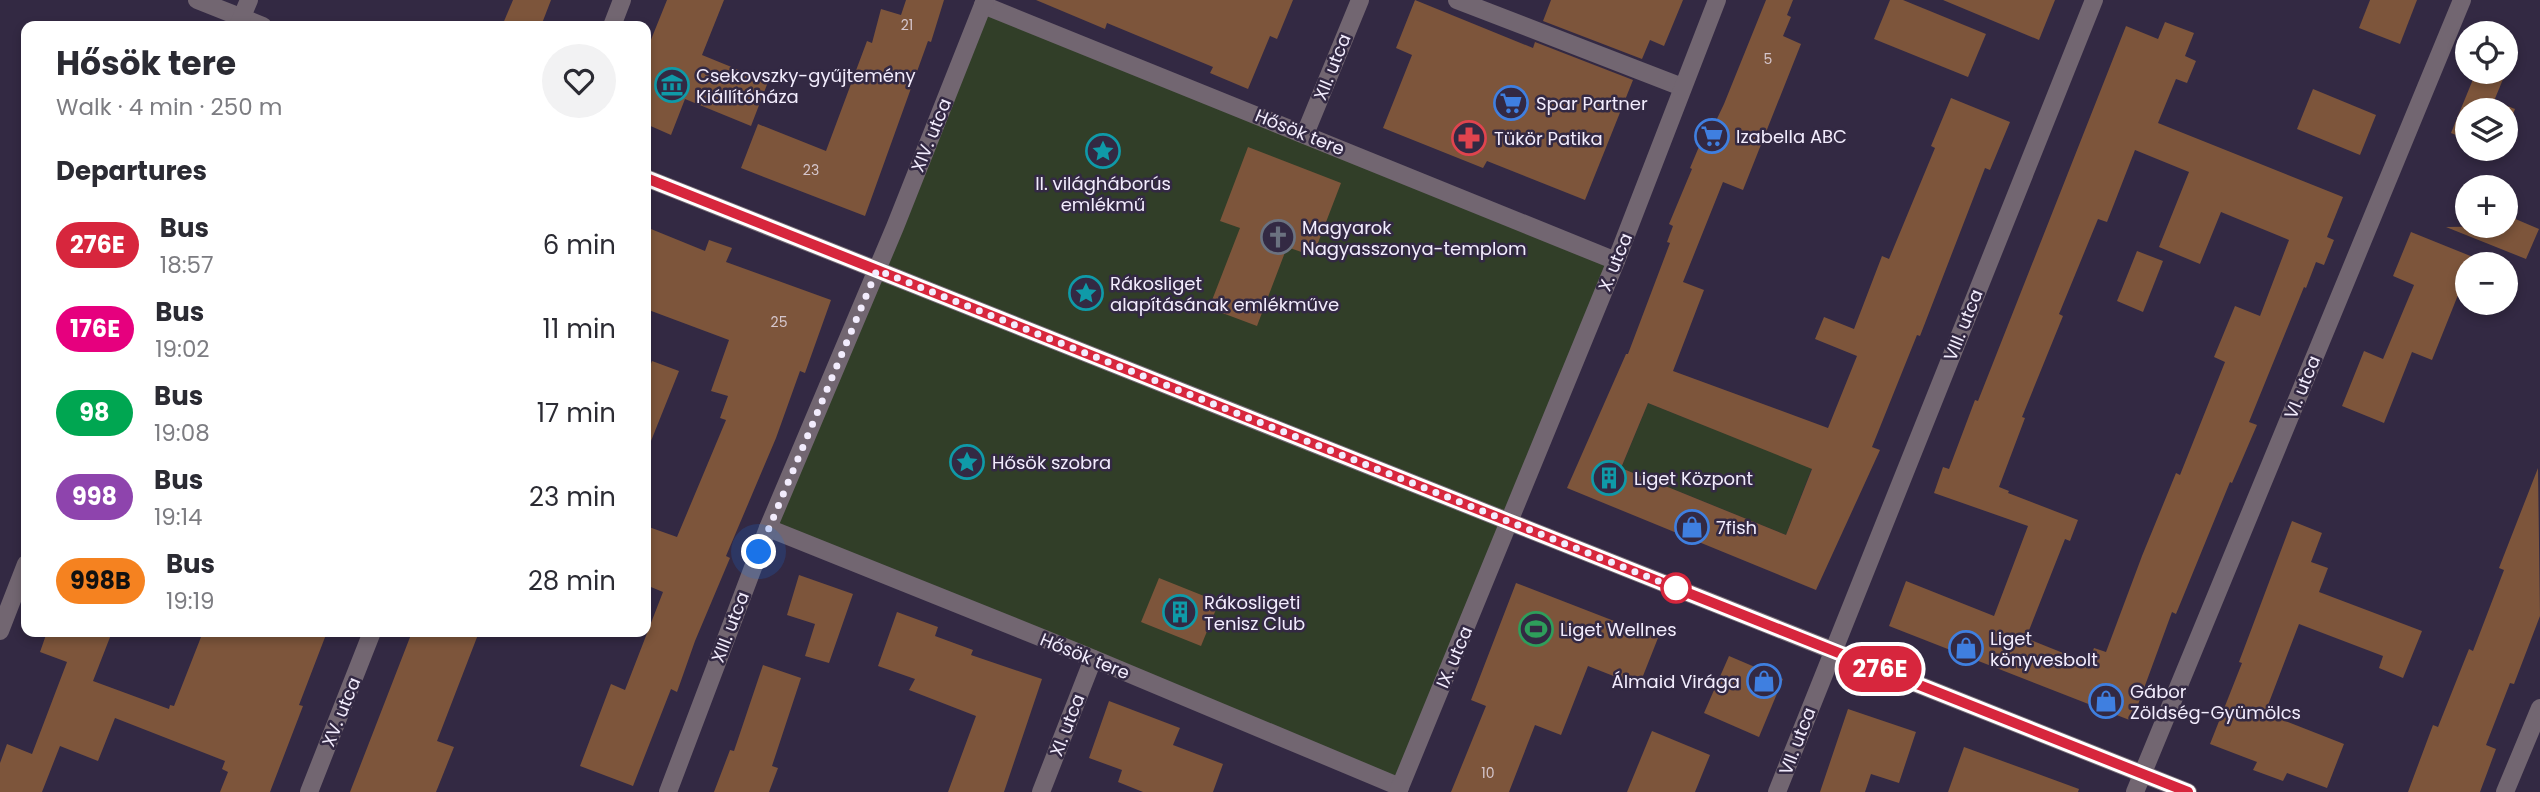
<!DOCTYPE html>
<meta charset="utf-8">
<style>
:root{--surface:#fff;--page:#f2f2f3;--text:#2b2b33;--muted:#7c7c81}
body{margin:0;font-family:Poppins,sans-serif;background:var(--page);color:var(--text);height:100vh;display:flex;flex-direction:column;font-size:26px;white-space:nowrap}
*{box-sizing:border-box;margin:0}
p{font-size:23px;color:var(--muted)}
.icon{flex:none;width:38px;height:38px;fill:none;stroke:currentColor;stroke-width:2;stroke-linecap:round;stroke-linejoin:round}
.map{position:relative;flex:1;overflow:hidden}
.details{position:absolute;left:21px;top:21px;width:630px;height:616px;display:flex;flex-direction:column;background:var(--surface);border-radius:14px;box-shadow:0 4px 10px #0003}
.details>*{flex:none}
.badge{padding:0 14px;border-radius:23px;font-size:24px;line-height:46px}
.fabs{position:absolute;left:2455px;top:21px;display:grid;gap:14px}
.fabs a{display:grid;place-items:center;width:63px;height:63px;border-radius:50%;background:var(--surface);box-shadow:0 4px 10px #0003;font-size:35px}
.you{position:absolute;width:35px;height:35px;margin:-18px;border:5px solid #fff;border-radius:50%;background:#1a73e8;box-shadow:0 0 0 10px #1a73e833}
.map>.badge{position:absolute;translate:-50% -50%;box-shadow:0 0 0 4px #fff}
h2{padding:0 35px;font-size:26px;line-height:63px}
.round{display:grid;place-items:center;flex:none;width:74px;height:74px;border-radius:37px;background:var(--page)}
.head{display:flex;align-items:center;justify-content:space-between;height:119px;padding:0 35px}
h1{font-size:33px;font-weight:700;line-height:52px}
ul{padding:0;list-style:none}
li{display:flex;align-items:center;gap:21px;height:84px;padding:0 35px}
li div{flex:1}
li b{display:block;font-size:26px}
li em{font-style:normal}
li .badge{min-width:77px;font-weight:700;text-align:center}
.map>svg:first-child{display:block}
.green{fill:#313e28}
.building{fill:#7d553b;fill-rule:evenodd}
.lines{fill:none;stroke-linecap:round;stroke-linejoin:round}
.minor{stroke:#726671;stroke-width:18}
.line-casing{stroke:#fff;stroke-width:16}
.line{stroke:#d7263d;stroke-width:10}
.walk{stroke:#f2ecfd;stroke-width:7;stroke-dasharray:0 12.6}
.stop-dot{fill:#fff;stroke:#d7263d;stroke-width:3.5}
.labels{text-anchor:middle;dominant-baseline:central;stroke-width:5;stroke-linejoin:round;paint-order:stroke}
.number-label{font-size:14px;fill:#d5c6cc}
.street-label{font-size:18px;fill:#f2ecfd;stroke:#332943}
.poi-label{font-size:18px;fill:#f2ecfd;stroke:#332943;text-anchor:start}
</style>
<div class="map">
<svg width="2540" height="792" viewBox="0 0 2540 792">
<rect width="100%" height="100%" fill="#332943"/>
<g class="green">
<polygon points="983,5 1616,261 1400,787 768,528"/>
<polygon points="1648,403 1812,468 1786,535 1621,468"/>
</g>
<g class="building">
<polygon points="513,0 551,0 541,26 502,26"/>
<polygon points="667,0 724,0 702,55 768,82 751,126 685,99 671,135 646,124 646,52"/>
<polygon points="906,0 944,0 931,42 928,41 865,216 741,168 758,124 826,151 867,41 872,43 881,9 901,15"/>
<polygon points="1036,0 1293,0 1277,39 1270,36 1248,89 1210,73 1213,67 1107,23 1105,29"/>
<polygon points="1415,0 1533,48 1535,42 1633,80 1585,200 1487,161 1483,168 1383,128 1412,55 1396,48"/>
<polygon points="1551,0 1683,0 1664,46 1650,40 1642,59 1543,21"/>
<path d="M1766 0H1793L1787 15 1791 17 1783 36 1801 44 1743 190 1723 182 1683 282 1704 290 1673 371 1828 428 1857 356 1815 339 1824 317 1854 329 1882 256 1889 259 1935 148 1931 146 1951 98 2010 122 1990 170 1985 168 1920 336 1917 335 1872 447 1880 450 1816 590 1567 488 1626 354H1628L1670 243 1667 242 1673 226 1669 224 1692 169 1690 168 1709 123 1714 125 1724 104ZM1648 403 1812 469 1786 535 1621 468Z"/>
<polygon points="1890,0 1903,0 1986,34 1968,77 1874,39"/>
<polygon points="1943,0 2055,0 2039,40"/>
<polygon points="2370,0 2417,0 2400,44 2359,28"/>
<path d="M2165 22 2194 33 2185 56 2196 61 2187 83 2176 79 2158 123 2343 197 2327 237 2334 240 2324 265 2316 262 2306 288 2304 287 2249 422 2257 425 2232 483 2230 482 2176 614 2172 612 2132 721 1889 626 1906 581 1994 616 2028 526 1934 493 1943 467 1949 469 1975 400 1978 401 2126 26 2158 39ZM2135 150 2189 172 2159 247 2200 264 2221 212 2289 240 2260 316 2235 306 2214 357 2225 362 2180 475 2176 473 2142 556 2106 652 2094 648 2088 663 2026 638 2065 539 2070 541 2078 520 2008 493 2009 491 1999 487 2025 418 2022 417 2063 316 2059 314 2098 219 2107 222Z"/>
<polygon points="2476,72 2506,72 2494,101 2515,109 2506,131 2506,110 2468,110 2468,140 2451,133"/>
<polygon points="2313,89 2376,115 2360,155 2297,129"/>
<polygon points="1248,147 1341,183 1313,256 1287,247 1257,326 1209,308 1240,228 1220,221"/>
<polygon points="2506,215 2539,229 2526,259 2446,227 2506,226"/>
<polygon points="646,227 705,251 709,240 732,248 726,262 831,300 805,373 800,371 776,438 726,556 730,558 695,641 677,692 671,689 633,786 580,766 611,684 625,690 663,592 646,585 646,526 677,537 726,420 720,418 728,396 711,391 729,340 646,309"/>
<polygon points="2411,232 2473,257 2470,264 2468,264 2468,270 2432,360 2412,352 2384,423 2342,406 2364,351 2383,359 2414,285 2393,276"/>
<polygon points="2137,251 2163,261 2143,312 2117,301"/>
<polygon points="652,361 679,371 647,451 646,377"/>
<polygon points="2538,468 2540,616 2514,684 2510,683 2486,745 2496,749 2480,792 2408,792 2433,725 2438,727 2469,649 2473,651 2504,570 2499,568"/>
<polygon points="2292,521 2322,533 2311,562 2328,568 2319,592 2422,631 2403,678 2379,668 2383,656 2299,624 2265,713 2344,744 2327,788 2287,773 2283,781 2253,770 2257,762 2210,744 2242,663 2239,662"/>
<polygon points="799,575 853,594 829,663 805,656 815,624 787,615"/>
<polygon points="1159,578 1219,602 1201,646 1141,622"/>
<polygon points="1516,583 1658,638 1639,686 1588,666 1561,735 1535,725 1509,792 1451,792 1486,706 1471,700"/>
<polygon points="897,612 938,627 935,636 973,650 971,655 1042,679 1004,792 948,792 976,716 909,690 915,679 878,666"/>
<polygon points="47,632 112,632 93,681 169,709 170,705 174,706 203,632 327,632 299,705 303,706 270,792 220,792 228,772 222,769 225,761 115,718 98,761 60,746 42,792 0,792 0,763 7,744 32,754 67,662 40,652"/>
<polygon points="412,632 479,632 437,741 454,747 436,792 350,792"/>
<polygon points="1729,656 1783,679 1759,737 1704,713"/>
<polygon points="763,665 801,678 772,766 778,768 769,792 714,792 730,750 734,751"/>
<polygon points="1109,701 1180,728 1173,745 1223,764 1213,792 1143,792 1118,782 1122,770 1089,758"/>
<polygon points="1848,709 1916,732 1899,783 1871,774 1865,792 1820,792"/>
<polygon points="1652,731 1710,755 1695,792 1627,792"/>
<polygon points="1964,747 2079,789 2078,792 1948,792"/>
</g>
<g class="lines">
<g class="minor">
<polyline points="197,0 263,26"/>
<polyline points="1457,0 1682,87"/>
<polyline points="983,5 1616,261"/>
<polyline points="238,26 249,0"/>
<polyline points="612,26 622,0"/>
<polyline points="1305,134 1360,0"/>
<polyline points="646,178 2188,792"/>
<polyline points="768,528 1082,654 1400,787"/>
<polyline points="0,631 26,564"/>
<polyline points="309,792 372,632"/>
<polyline points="668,792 768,528 895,227 985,0"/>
<polyline points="1041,792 1093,659"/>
<polyline points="1398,792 1616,261 1717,0"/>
<polyline points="1777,792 2094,0"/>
<polyline points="2135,792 2462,0"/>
<polyline points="2505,792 2540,708"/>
</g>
</g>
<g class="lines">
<g class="line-casing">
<polyline id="line" points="646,178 2188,792"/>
</g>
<use href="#line" class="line"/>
<polyline class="walk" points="759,552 877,270 1676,588"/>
</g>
<defs>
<g id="museum-ring" transform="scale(1.75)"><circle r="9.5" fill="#332943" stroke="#0f9aa8" stroke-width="1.5"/><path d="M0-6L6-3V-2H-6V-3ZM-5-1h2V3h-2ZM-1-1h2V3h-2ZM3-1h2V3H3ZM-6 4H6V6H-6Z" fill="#0f9aa8"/></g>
<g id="supermarket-ring" transform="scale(1.75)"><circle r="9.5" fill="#332943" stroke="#3f7fe0" stroke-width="1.5"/><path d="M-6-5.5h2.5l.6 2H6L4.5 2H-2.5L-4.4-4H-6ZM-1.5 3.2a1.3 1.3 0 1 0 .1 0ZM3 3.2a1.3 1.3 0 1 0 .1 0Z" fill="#3f7fe0"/></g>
<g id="pharmacy-ring" transform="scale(1.75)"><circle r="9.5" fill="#332943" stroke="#e0444e" stroke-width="1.5"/><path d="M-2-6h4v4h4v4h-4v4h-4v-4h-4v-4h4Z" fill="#e0444e"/></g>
<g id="sight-ring" transform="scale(1.75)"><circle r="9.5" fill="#332943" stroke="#0f9aa8" stroke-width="1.5"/><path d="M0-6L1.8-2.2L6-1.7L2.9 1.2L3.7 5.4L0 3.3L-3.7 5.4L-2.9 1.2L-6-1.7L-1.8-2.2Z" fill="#0f9aa8"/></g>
<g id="church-ring" transform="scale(1.75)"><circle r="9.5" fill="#332943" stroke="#6b7280" stroke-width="1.5"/><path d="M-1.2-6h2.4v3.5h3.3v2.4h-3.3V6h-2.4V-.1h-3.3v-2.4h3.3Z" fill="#6b7280"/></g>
<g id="building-ring" transform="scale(1.75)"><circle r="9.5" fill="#332943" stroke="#0f9aa8" stroke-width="1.5"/><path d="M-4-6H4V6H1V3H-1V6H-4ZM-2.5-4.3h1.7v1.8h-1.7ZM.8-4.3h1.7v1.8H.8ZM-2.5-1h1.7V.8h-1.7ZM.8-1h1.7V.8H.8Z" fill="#0f9aa8"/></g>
<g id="shop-ring" transform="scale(1.75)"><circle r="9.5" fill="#332943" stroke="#3f7fe0" stroke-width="1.5"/><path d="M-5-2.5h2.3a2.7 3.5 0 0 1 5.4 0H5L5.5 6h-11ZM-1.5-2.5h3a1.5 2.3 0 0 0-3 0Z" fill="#3f7fe0"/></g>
<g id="stadium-ring" transform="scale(1.75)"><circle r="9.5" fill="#332943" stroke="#2e9e5b" stroke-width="1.5"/><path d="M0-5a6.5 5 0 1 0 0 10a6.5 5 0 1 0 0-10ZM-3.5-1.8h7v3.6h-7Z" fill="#2e9e5b"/></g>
</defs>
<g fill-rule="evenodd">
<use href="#museum-ring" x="672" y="85"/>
<use href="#supermarket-ring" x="1511" y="103"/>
<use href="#supermarket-ring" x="1712" y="136"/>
<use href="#pharmacy-ring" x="1469" y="138"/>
<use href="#sight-ring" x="1103" y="151"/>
<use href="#church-ring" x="1278" y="237"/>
<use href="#sight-ring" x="1086" y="293"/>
<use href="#sight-ring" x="967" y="462"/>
<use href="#building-ring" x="1609" y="478"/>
<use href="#shop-ring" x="1692" y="527"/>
<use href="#building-ring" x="1180" y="612"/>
<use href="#stadium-ring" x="1536" y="629"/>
<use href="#shop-ring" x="1966" y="648"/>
<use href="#shop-ring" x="1764" y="681"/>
<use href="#shop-ring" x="2106" y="701"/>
</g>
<circle class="stop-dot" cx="1676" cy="588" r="14"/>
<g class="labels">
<g class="number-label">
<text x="907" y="25">21</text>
<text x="1768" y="59">5</text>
<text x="811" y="170">23</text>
<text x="779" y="322">25</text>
<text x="1488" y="773">10</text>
</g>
<g class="street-label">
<text transform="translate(1332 67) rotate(-68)">XII. utca</text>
<text transform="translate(1300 132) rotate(22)">Hősök tere</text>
<text transform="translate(931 135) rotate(-68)">XIV. utca</text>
<text transform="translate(1615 262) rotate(-68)">X. utca</text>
<text transform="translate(1963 325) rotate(-68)">VIII. utca</text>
<text transform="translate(2302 387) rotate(-68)">VI. utca</text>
<text transform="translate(730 627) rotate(-69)">XIII. utca</text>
<text transform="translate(1085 656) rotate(22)">Hősök tere</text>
<text transform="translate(1454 657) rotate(-67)">IX. utca</text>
<text transform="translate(341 712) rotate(-68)">XV. utca</text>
<text transform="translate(1067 725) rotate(-69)">XI. utca</text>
<text transform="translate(1797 741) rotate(-69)">VII. utca</text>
</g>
<g class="poi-label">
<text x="696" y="75">Csekovszky-gyűjtemény<tspan x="696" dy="21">Kiállítóháza</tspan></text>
<text x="1536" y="103">Spar Partner</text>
<text x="1736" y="136">Izabella ABC</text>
<text x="1494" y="138">Tükör Patika</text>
<text x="1103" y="183" text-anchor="middle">II. világháborús<tspan x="1103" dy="21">emlékmű</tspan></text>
<text x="1302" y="227">Magyarok<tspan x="1302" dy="21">Nagyasszonya-templom</tspan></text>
<text x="1110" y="283">Rákosliget<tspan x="1110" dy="21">alapításának emlékműve</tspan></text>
<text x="992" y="462">Hősök szobra</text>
<text x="1634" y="478">Liget Központ</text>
<text x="1716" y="527">7fish</text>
<text x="1204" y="602">Rákosligeti<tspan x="1204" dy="21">Tenisz Club</tspan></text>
<text x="1560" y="629">Liget Wellnes</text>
<text x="1990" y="638">Liget<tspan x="1990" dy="21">könyvesbolt</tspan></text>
<text x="1740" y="681" text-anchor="end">Álmaid Virága</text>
<text x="2130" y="691">Gábor<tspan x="2130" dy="21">Zöldség-Gyümölcs</tspan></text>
</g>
</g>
</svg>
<div class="fabs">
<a><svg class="icon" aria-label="locate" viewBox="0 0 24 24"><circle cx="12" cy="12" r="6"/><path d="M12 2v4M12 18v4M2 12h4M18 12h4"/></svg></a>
<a><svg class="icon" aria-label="layers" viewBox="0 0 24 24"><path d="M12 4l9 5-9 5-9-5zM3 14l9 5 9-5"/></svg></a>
<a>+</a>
<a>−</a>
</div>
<div class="you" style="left:759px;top:552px"></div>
<b class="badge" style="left:1880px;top:669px;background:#d7263d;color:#fff">276E</b>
<section class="details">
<div class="head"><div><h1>Hősök tere</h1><p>Walk · 4 min · 250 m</p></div><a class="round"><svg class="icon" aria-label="heart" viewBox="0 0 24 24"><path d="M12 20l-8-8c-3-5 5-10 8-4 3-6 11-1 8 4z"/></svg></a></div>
<h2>Departures</h2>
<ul>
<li><span class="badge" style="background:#d7263d;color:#fff">276E</span><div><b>Bus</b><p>18:57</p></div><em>6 min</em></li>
<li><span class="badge" style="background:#e6007e;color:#fff">176E</span><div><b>Bus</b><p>19:02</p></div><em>11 min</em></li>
<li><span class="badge" style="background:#00a651;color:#fff">98</span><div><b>Bus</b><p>19:08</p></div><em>17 min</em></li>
<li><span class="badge" style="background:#8e44ad;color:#fff">998</span><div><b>Bus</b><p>19:14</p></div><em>23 min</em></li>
<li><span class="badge" style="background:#f58220;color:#111">998B</span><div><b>Bus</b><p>19:19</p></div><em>28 min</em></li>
</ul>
</section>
</div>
